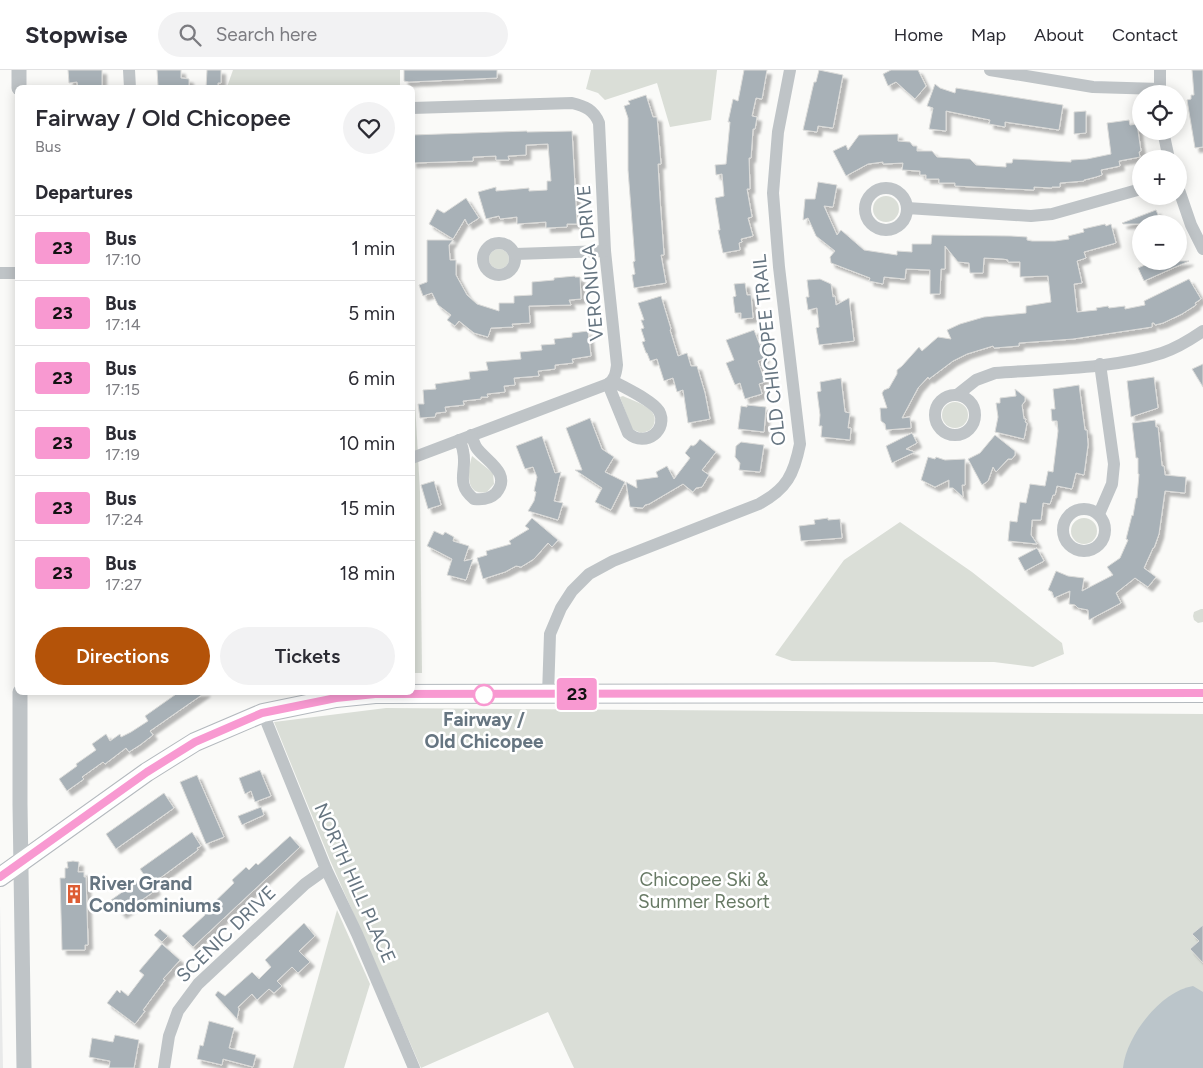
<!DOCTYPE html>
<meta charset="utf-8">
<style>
:root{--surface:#fff;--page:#f2f2f3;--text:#2b2b33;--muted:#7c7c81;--line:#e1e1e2;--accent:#b45309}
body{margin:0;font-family:Figtree,sans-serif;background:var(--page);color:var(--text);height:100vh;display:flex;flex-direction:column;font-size:19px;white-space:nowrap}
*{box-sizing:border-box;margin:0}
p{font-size:16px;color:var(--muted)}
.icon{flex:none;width:28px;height:28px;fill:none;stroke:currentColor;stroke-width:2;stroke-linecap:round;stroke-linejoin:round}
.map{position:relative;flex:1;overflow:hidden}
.side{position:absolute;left:15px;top:15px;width:400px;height:610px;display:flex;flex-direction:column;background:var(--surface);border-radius:8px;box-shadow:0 2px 12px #0003}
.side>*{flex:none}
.badge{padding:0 10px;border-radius:4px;font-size:18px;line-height:32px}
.controls{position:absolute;left:1132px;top:15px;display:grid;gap:10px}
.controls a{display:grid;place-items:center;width:55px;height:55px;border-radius:50%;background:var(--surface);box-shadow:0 2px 12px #0003;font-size:25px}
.map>.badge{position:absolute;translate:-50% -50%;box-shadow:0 0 0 2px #fff}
h2{padding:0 20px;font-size:19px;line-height:45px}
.round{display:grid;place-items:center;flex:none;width:52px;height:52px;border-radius:26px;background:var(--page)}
.head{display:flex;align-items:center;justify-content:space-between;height:85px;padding:0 20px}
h1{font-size:24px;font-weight:600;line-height:38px}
.cta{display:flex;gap:10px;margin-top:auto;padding:10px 20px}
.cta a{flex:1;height:58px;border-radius:30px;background:var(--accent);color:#fff;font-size:20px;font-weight:600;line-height:58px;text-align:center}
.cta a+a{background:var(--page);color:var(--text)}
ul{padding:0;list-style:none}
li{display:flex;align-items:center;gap:15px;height:65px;padding:0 20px;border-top:1px solid var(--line)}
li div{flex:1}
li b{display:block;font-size:19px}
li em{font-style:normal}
li .badge{min-width:55px;font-weight:700;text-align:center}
header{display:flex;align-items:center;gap:30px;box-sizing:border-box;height:70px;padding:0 25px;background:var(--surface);border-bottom:1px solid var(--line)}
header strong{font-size:24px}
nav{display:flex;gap:28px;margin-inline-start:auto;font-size:18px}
.search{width:350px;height:45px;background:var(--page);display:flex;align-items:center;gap:12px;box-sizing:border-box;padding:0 18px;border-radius:28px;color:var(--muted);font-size:19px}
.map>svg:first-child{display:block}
.built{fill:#e8e9e9}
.green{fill:#daded7}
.water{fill:#bbc5ca}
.building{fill:#a8b1b7;stroke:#dcdcda;filter:url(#shadow)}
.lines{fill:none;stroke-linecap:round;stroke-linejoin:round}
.secondary-casing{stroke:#b4b9be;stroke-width:20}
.minor{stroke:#bfc4c7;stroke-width:12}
.tertiary{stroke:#bfc4c7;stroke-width:15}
.secondary{stroke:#fff;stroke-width:18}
.line-casing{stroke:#fff;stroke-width:11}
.line{stroke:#f899d1;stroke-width:8}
.stop-dot{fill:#fff;stroke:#f899d1;stroke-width:2.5}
.labels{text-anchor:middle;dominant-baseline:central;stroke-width:5;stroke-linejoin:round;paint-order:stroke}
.street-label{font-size:19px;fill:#667581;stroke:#fff}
.stop-label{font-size:19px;font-weight:bold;fill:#667581;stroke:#fff}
.park-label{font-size:19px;fill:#687a65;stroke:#fff}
.poi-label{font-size:19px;font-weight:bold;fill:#667581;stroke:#fff;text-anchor:start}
</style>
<header>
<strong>Stopwise</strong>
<div class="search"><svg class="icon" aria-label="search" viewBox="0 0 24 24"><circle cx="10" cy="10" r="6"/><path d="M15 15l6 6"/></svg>Search here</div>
<nav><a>Home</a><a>Map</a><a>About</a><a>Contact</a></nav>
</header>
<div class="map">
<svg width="1203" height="998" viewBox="0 0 1203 998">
<defs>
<filter id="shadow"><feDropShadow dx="4.5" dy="4.5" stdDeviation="1" flood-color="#0004"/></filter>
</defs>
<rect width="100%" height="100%" fill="#fafaf8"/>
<polygon class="built" points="0,835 3,998 0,998"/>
<g class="green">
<polygon points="233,0 400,0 400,17 227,17"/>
<polygon points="591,0 717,0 711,50 670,57 657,13 605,30 598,23 586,19"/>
<circle cx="886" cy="139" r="13"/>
<circle cx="499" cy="189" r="10"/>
<polygon points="412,278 420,422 422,603 412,603"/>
<path d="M623 326C633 331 660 338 654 354 652 360 647 362 641 363L632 359 620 327Z"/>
<circle cx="955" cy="345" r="13"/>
<path d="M472 386 493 403 494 414 487 422C464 427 468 399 472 386Z"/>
<circle cx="1084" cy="461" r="13"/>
<polygon points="900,452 972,502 1062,573 1064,584 1033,597 994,592 792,591 775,585 844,490"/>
<polygon points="1201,539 1203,539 1203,552 1198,553 1194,550 1193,546 1194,542"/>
<polygon points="386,638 1203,644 1203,998 574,998 548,942 421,998 330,790 274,652"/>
<polygon points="337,840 370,914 344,998 293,998"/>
</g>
<path class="water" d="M1193 916 1203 922V998H1123C1126 966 1161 921 1193 916Z"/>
<g class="building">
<polygon points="68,0 102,0 102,18 78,18 77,12 69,13"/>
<polygon points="157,0 181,0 181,8 189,9 189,18 162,18 162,16 158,16"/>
<polygon points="207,0 221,0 221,13 218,13 218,18 206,18"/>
<polygon points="404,0 497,0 497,8 409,12 404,11"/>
<polygon points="744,0 767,0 762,29 756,28 752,46 757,47 755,59 753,59 751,88 749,88 750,119 747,119 752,147 748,148 753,166 741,169 742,172 739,173 740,180 723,183 718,160 720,160 715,128 724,126 722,104 716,105 715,95 726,94 730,52 728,52 733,29 738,31"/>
<polygon points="819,0 843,5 833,58 818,56 817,62 803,60 814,12 816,12"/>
<polygon points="891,0 918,0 926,16 915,29 896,12 888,16 883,4"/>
<polygon points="1192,0 1203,0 1203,77 1195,78 1187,30 1191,29 1191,25 1194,25"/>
<polygon points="935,14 940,18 955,23 956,18 1063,35 1059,60 1005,52 1005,57 989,54 990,50 946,41 946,61 929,59 933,38 927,36"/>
<polygon points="646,25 653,47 657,47 660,82 661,94 658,94 660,129 664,185 661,185 666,213 634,218 632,205 635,204 633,192 635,191 628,100 628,48 624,36 630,34 628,31"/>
<polygon points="1086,41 1086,63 1074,64 1074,42"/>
<polygon points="1129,50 1130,55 1137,54 1141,81 1139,82 1140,87 1119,91 1120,96 1101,100 1102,105 1096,107 1084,110 1084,111 1060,113 1060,117 1052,117 1052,118 1034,117 1034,120 955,116 955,113 939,113 939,109 926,109 926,105 920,105 920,101 902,100 903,93 883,94 883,92 868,94 846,106 833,81 846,75 848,80 859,65 898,64 898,71 910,72 913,76 917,76 917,81 932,81 937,87 970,89 976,95 1006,97 1006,93 1012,93 1013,89 1071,92 1071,90 1087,89 1111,84 1107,53"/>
<polygon points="527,61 527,62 572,61 577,154 567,154 567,157 546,158 546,152 517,154 517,147 500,149 499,146 486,149 478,122 496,117 496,121 529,118 529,121 547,120 547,111 551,111 548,74 526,75 526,85 508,86 509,90 496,90 496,86 473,87 473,91 412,93 412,65"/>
<polygon points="818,112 837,115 833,137 824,136 837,165 841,160 864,180 897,185 897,181 912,182 912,174 931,174 932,165 1011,166 1027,167 1027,170 1032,171 1055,171 1069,169 1068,166 1084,162 1083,159 1105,154 1106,156 1111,154 1116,173 1084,182 1086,188 1077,191 1082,213 1074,214 1077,242 1097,240 1096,238 1108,236 1109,238 1125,236 1125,239 1145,235 1144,231 1189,209 1201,229 1195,233 1196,235 1182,244 1163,253 1155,255 1154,253 1152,253 1152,257 1073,269 1019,273 1019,276 994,278 993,276 967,284 953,291 929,309 928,307 918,318 902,348 910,347 911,358 886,360 885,354 881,351 880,338 887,338 882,323 884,320 889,318 897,304 897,300 902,296 919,277 922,281 938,267 951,269 947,260 960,254 984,247 1026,243 1026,236 1051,232 1048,206 1020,207 1020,192 1008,192 1008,190 1003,189 984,188 983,203 970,203 969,193 958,192 945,176 945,199 941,199 940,224 930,224 930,200 906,199 905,209 884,207 883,214 869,211 870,208 831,193 830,187 835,181 816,166 808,148 803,150 805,129 815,129"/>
<polygon points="466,128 479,148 468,155 465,149 453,169 429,154 437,139 444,143"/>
<polygon points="1156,140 1162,154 1123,154 1122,153"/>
<polygon points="427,170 453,170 449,175 450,190 456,190 456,205 467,225 477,234 499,241 499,233 514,233 514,226 532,225 532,212 554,210 554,208 575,206 575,207 580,207 581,229 569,230 571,235 529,236 530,253 512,254 513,257 491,258 488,267 474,263 459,251 455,256 447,250 451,245 438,235 432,223 423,226 419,215 427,212"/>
<polygon points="1154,191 1189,191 1144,211 1138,198"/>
<polygon points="820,209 831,214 833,227 835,226 836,235 849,228 854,271 819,275 816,258 819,257 817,238 808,240 806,227 809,227 807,210"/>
<polygon points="745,213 747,225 751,225 753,248 741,249 741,243 735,243 733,227 736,226 734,214"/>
<polygon points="661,226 671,259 670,260 678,286 687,283 691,296 697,296 705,323 710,349 688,353 683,320 677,322 673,308 664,311 657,289 650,291 647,283 646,283 642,272 645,271 641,259 644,258 641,250 644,250 638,233"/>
<polygon points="754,260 765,288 758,291 765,312 759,314 762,324 745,329 740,313 735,315 726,293 734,290 726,270"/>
<polygon points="588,261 591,286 572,289 573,293 555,295 555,299 538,301 539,306 514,308 515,315 504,316 505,322 487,324 488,327 481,327 481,329 463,331 464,335 445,337 446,342 436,343 435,347 420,348 418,334 424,334 423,320 436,319 435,314 470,309 469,302 488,300 486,292 521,289 520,282 542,280 541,275 555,274 554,269 572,267 572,263"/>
<polygon points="1203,294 1203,317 1192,299"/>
<polygon points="1154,307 1158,338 1131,347 1127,311"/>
<polygon points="841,308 845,342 850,343 848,358 851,358 850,370 821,367 822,356 819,356 820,345 817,322 821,321 820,312"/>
<polygon points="1079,315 1085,360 1087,360 1088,375 1084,405 1076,403 1072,419 1057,416 1055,425 1053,425 1050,434 1043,433 1041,450 1032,450 1031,465 1037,474 1008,471 1010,451 1017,452 1020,432 1026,433 1030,414 1045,416 1048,401 1053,402 1058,361 1057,351 1052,351 1051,339 1055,339 1053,319"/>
<polygon points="1015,319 1025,327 1025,331 1022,335 1024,349 1026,349 1025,352 1027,353 1024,369 995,362 998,347 996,333 1000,333 1000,328 1016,326"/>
<polygon points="747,335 766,337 764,362 738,359 741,336 747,337"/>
<polygon points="590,348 602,379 614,387 605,402 625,412 611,440 595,432 602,418 575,400 582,400 566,358"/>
<polygon points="1155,350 1156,357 1158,357 1162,396 1164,396 1165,405 1186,407 1185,423 1165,421 1159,464 1154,478 1153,478 1144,498 1156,507 1148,517 1135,508 1116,523 1121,533 1089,550 1088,540 1078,538 1075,535 1069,534 1070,521 1054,528 1052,522 1048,520 1056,501 1068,506 1084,508 1082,521 1113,505 1107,497 1120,488 1128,470 1126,469 1132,445 1133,446 1136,428 1137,428 1139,404 1138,404 1138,388 1136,388 1132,353"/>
<polygon points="912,363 917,373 906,379 915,382 892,393 886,376"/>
<polygon points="995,365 1015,381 1015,385 1012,389 1008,389 996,402 993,397 988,411 982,415 968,389 980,383"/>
<polygon points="542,366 555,403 561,402 554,431 563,433 558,450 528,441 534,431 536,422 534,421 537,407 533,397 525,399 516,376"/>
<polygon points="700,369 716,382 702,400 709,405 702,417 696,418 693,422 683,414 649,434 645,435 643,438 630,437 626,412 637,418 636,410 658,407 656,402 667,396 674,409 690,388 685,383 691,375 693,376 696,374"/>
<polygon points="741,372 764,375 760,402 739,400 740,393 735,387 736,376"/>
<polygon points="928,387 935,389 936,387 945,390 965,389 965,415 962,415 963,427 953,418 949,418 949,410 935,417 921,410"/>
<polygon points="434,411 441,435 428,439 421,415"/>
<polygon points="532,448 558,470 552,477 548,473 534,489 521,497 516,496 505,502 483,509 477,488 487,485 486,481 511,474 509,471 529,459 525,456"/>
<polygon points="828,448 828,450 840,449 842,468 801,471 799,456 815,454 814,450"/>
<polygon points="434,461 443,465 445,462 454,467 453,471 469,476 464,491 473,489 466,510 447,505 452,489 427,476"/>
<polygon points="1037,478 1044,491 1025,501 1018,488"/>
<polygon points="179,622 206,622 150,661 153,665 140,675 129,682 126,678 105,694 103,692 82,707 84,709 67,721 59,709 77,696 76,694 96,680 92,674 106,664 110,671 120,664 121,667 131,662 148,651 145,646"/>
<polygon points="260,700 271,726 255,732 251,721 245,724 239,708"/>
<polygon points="197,705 224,767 206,774 180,712"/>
<polygon points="164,723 174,738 116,779 106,764"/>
<polygon points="261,737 264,745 242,755 238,746"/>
<polygon points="192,762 201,776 197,778 198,780 152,814 156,820 122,844 111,830 145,806 140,799"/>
<polygon points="290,766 300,777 193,877 182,866 205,845 203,843 234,813 232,810 246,797 249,800 256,793 258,795"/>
<polygon points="73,791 79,792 78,802 84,802 84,807 86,807 88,875 85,875 85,880 62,880 60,808 65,808 65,798 68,798 67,792"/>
<polygon points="304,853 315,866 299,881 310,892 298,903 292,897 277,911 282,916 274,923 269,919 257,930 252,924 238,937 239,939 237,949 215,925 218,921 225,926 252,902 259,909 271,897 265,890"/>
<polygon points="1203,855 1203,893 1190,879 1199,871 1192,864"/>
<polygon points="160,859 168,866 162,872 154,865"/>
<polygon points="162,874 180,890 163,909 165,910 143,940 145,941 135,954 107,933 117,920 120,923 121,920 128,926 144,905 139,901"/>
<polygon points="209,951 234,958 229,978 256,985 253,997 223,989 222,995 197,989 200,975 203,976"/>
<polygon points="115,965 139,970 134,998 109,998 110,991 89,987 92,968 113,972"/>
</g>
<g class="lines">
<g class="secondary-casing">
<polyline id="secondary" points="0,807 147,702 195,672 263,643 336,628 375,624 1203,623"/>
</g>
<g class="minor">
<polyline points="129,0 130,18"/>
<polyline points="990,0 1093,17 1160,19"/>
<polyline points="1160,24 1160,0"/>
<path d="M412 38 572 33C585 36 594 40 599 53L605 181 617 295C616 303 615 309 608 314L412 388"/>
<polyline points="1163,61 1169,89"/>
<circle cx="886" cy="139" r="21"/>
<polyline points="1179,120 1191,155 1203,179"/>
<polyline points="907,138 1031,146 1052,144 1141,119"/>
<circle cx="499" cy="189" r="16"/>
<polyline points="515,184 605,181"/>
<polyline points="0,203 18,203"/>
<path d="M608 314 628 363C646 379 669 359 659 341 652 330 625 318 613 311"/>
<path d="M957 325 976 310 995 303C1047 299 1113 299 1162 283 1177 278 1190 270 1203 261"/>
<circle cx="955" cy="345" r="20"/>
<path d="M459 370C461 374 463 378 463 381 468 400 454 413 474 429 482 430 490 429 496 423 513 403 484 390 476 377 474 373 473 369 471 365"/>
<circle cx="1084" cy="460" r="21"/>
<polyline points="1099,444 1112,414 1114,394 1100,294"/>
<path d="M548 625 550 564 561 538 572 521 589 504 613 491 759 434C787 419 794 404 800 374L779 197 773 123 778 62 790 0"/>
<polyline points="263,643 326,799 357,864 414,998"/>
<polyline points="164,998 169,966 178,941 198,914 305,814 326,799"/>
</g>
<g class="tertiary">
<polyline points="19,0 19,18"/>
<polyline points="20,622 20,734 24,998"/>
</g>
<use href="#secondary" class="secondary"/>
</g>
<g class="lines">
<g class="line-casing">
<polyline id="line" points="0,807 147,702 195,672 262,643 336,628 375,624 1203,623"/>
</g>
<use href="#line" class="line"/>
</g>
<defs>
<g id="building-bare" transform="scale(1.5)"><path d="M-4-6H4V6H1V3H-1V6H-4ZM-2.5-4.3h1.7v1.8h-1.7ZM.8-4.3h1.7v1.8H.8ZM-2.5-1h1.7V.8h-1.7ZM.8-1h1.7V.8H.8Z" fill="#dd5d34" stroke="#fff" stroke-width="2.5" paint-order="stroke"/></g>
</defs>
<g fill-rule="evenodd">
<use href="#building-bare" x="74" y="824"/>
</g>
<circle class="stop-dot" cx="484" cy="625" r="10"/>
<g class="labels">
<g class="street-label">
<text transform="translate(590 193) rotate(-95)">VERONICA DRIVE</text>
<text transform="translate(769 280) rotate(-96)">OLD CHICOPEE TRAIL</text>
<text transform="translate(355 813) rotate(66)">NORTH HILL PLACE</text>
<text transform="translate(226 864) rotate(-44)">SCENIC DRIVE</text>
</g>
<g class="stop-label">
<text x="484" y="649">Fairway /<tspan x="484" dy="22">Old Chicopee</tspan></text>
</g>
<g class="park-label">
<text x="704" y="809">Chicopee Ski &amp;<tspan x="704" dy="22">Summer Resort</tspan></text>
</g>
<g class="poi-label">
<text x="89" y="813">River Grand<tspan x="89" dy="22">Condominiums</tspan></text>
</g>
</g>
</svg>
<div class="controls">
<a><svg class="icon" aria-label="locate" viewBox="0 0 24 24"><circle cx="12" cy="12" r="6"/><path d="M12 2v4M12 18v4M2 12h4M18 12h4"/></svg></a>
<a>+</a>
<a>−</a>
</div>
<b class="badge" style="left:577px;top:624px;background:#f899d1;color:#111">23</b>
<section class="side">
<div class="head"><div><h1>Fairway / Old Chicopee</h1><p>Bus</p></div><a class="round"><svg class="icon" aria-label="heart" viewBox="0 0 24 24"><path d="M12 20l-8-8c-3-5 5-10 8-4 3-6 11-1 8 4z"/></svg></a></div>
<h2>Departures</h2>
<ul>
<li><span class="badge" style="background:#f899d1;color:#111">23</span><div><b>Bus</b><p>17:10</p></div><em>1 min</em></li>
<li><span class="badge" style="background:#f899d1;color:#111">23</span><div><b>Bus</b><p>17:14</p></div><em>5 min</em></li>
<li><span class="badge" style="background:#f899d1;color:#111">23</span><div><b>Bus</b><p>17:15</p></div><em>6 min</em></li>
<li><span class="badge" style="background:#f899d1;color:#111">23</span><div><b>Bus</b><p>17:19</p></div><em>10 min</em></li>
<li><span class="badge" style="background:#f899d1;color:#111">23</span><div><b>Bus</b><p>17:24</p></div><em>15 min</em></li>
<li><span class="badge" style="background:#f899d1;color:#111">23</span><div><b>Bus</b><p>17:27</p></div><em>18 min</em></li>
</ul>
<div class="cta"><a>Directions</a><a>Tickets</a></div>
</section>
</div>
